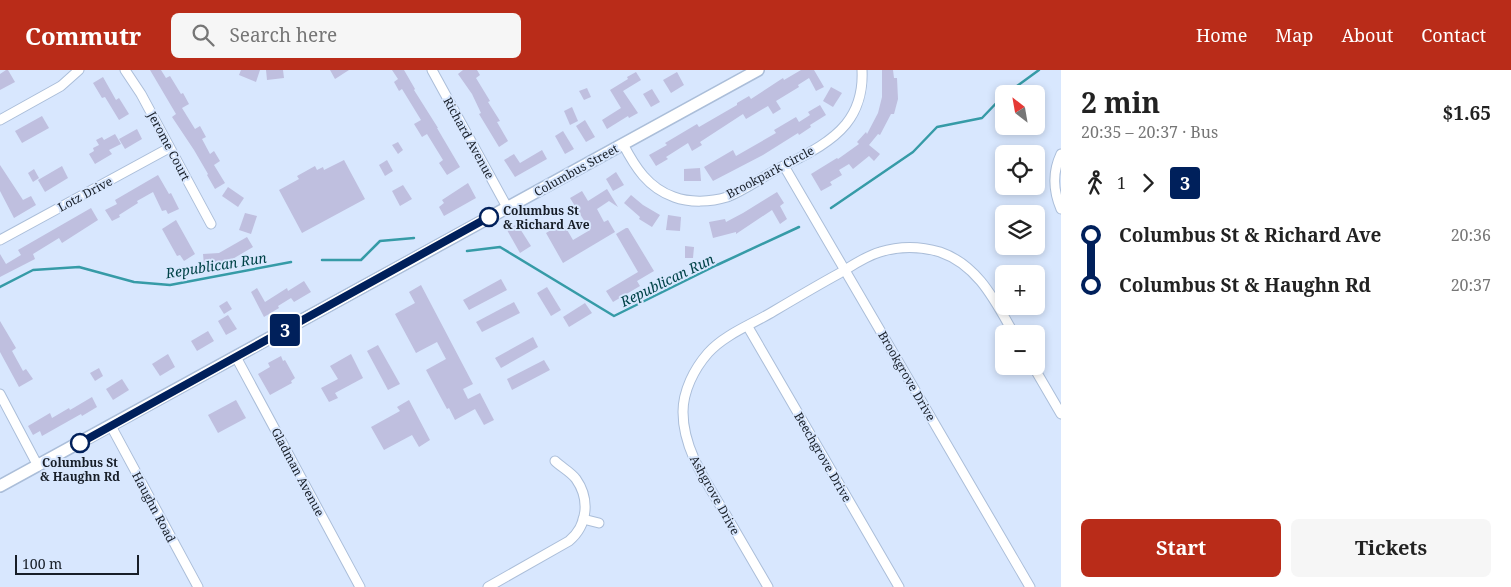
<!DOCTYPE html>
<meta charset="utf-8">
<style>
:root{--surface:#fff;--page:#f6f6f6;--text:#222;--muted:#767676;--accent:#b92c19}
body{margin:0;font-family:"Noto Serif",serif;background:var(--page);color:var(--text);height:100vh;display:flex;flex-direction:column;font-size:19px;white-space:nowrap}
*{box-sizing:border-box;margin:0}
p{font-size:16px;color:var(--muted)}
.icon{flex:none;width:28px;height:28px;fill:none;stroke:currentColor;stroke-width:2;stroke-linecap:round;stroke-linejoin:round}
.map{position:relative;flex:1;overflow:hidden}
.panel{display:flex;flex-direction:column;background:var(--surface);width:450px}
.panel>*{flex:none}
.badge{padding:0 10px;border-radius:4px;font-size:18px;line-height:32px}
.needle{width:32px;rotate:329deg}
.tools{position:absolute;left:995px;top:15px;display:grid;gap:10px}
.tools a{display:grid;place-items:center;width:50px;height:50px;border-radius:8px;background:var(--surface);box-shadow:0 2px 8px #0003;font-size:25px}
.scale{position:absolute;left:15px;bottom:12px;width:124px;box-sizing:border-box;padding-left:5px;border:2px solid #171e28;border-top:0;font-size:14px;line-height:18px;white-space:nowrap;color:#171e28;-webkit-text-stroke:4px #d8e7fe;paint-order:stroke}
.map>.badge{position:absolute;translate:-50% -50%;box-shadow:0 0 0 2px #fff}
.legs{display:flex;align-items:center;gap:8px;height:55px;padding:0 20px;font-size:16px}
.legs p{margin-inline-start:auto}
.headline{display:flex;align-items:center;justify-content:space-between;height:85px;padding:0 20px}
h1{font-size:28px;font-weight:700;line-height:38px}
.cta{display:flex;gap:10px;margin-top:auto;padding:10px 20px}
.cta a{flex:1;height:58px;border-radius:8px;background:var(--accent);color:#fff;font-size:20px;font-weight:700;line-height:58px;text-align:center}
.cta a+a{background:var(--page);color:var(--text)}
ul{padding:0 20px;list-style:none}
li{display:flex;align-items:center;gap:18px;height:50px;font-size:19px}
li i{display:grid;place-items:center;width:8px;height:100%;margin:0 6px;background:currentColor}
li i::after{content:'';width:12px;height:12px;margin:-6px;border:4px solid;border-radius:50%;background:var(--surface)}
li p{margin-inline-start:auto}
li:first-child i{background:linear-gradient(#0000 50%,currentColor 0)}
li:last-child i{background:linear-gradient(currentColor 50%,#0000 0)}
header{display:flex;align-items:center;gap:30px;box-sizing:border-box;height:70px;padding:0 25px;background:var(--accent);color:#fff}
header strong{font-size:24px}
nav{display:flex;gap:28px;margin-inline-start:auto;font-size:18px}
.search{width:350px;height:45px;background:var(--page);display:flex;align-items:center;gap:12px;box-sizing:border-box;padding:0 18px;border-radius:8px;color:var(--muted);font-size:19px}
main{display:flex;flex:1;min-height:0}
.map>svg:first-child{display:block}
.lines{fill:none;stroke-linecap:round;stroke-linejoin:round}
.stream{stroke:#369ba7;stroke-width:2.5}
.building{fill:#bfbfdf}
.minor-casing{stroke:#abbed9;stroke-width:11}
.major-casing{stroke:#abbed9;stroke-width:14}
.minor{stroke:#fff;stroke-width:9}
.major{stroke:#fff;stroke-width:11}
.line-1-casing{stroke:#fff;stroke-width:11}
.line-1{stroke:#00205b;stroke-width:8}
.stop-1-dot{fill:#fff;stroke:#00205b;stroke-width:2.5}
.labels{text-anchor:middle;dominant-baseline:central;stroke-width:4;stroke-linejoin:round;paint-order:stroke}
.street-label{font-size:12px;fill:#171e28;stroke:#d8e7fe}
.stop-label{font-size:12px;font-weight:bold;fill:#171e28;stroke:#d8e7fe;text-anchor:start}
.water-label{font-size:14px;font-style:italic;fill:#014348;stroke:#d8e7fe}
</style>
<header>
<strong>Commutr</strong>
<div class="search"><svg class="icon" aria-label="search" viewBox="0 0 24 24"><circle cx="10" cy="10" r="6"/><path d="M15 15l6 6"/></svg>Search here</div>
<nav><a>Home</a><a>Map</a><a>About</a><a>Contact</a></nav>
</header>
<main>
<div class="map">
<svg width="1061" height="517" viewBox="0 0 1061 517">
<rect width="100%" height="100%" fill="#d8e7fe"/>
<g class="lines">
<g class="stream">
<polyline points="1006,24 1039,0"/>
<polyline points="831,138 913,82 937,57 982,48 1004,25"/>
<polyline points="467,181 500,177 614,246 717,195 799,157"/>
<polyline points="322,190 361,190 380,171 414,168"/>
<polyline points="0,217 33,200 79,197 134,212 170,215 291,192"/>
</g>
</g>
<g class="building">
<polygon points="6,0 8,0 15,12 0,20 0,4"/>
<polygon points="150,0 161,0 166,8 170,6 181,24 183,23 189,34 182,38 195,59 200,56 206,67 202,69 210,84 214,81 220,91 214,95 225,113 215,119 207,105 208,104 194,80 172,47 176,44"/>
<polygon points="241,0 260,0 256,12 239,5"/>
<polygon points="266,0 283,0 284,8 267,10"/>
<polygon points="330,0 349,0 335,9"/>
<polygon points="392,0 404,0 415,19 414,20 438,58 437,58 460,97 447,105 439,93 443,90 427,64 422,67 414,54 421,50 402,19 399,21 394,12 398,9"/>
<polygon points="463,0 477,0 480,5 476,8 490,31 488,32 500,51 497,52 508,71 499,77 479,44 481,43 472,24 458,4"/>
<polygon points="801,0 814,0 824,17 816,21 809,8 798,15 799,17 776,31 781,39 773,44 768,36 746,49 743,44 700,72 702,75 692,81 688,73 666,87 668,89 656,96 649,85 667,75 665,73 697,54 699,57 737,35 737,33 749,26 751,29 783,8 784,10"/>
<polygon points="882,0 893,0 894,8 897,8 898,29 894,44 891,44 880,65 878,64 869,75 880,84 874,91 869,86 853,99 849,94 839,100 842,105 830,112 832,115 821,121 811,104 837,88 838,89 859,74 857,72 866,62 867,64 878,43 882,27"/>
<polygon points="636,2 641,10 623,21 638,43 629,48 628,46 607,59 602,50 621,38 610,20 628,9 627,7"/>
<polygon points="677,2 684,15 671,23 663,10"/>
<polygon points="103,7 116,30 119,28 129,44 119,50 105,27 102,28 93,13"/>
<polygon points="831,17 842,23 833,37 823,31"/>
<polygon points="587,18 591,27 584,30 579,21"/>
<polygon points="652,19 660,32 651,37 643,24"/>
<polygon points="820,35 826,45 810,55 811,57 799,65 798,63 763,85 713,111 704,97 733,80 736,86 776,63 774,60 796,47 799,52 810,45 808,42"/>
<polygon points="572,37 578,51 570,55 564,41"/>
<polygon points="42,46 49,58 22,73 15,61"/>
<polygon points="585,50 595,67 586,72 576,56"/>
<polygon points="137,59 142,69 125,79 119,69"/>
<polygon points="563,61 574,79 565,84 555,66"/>
<polygon points="115,64 121,74 109,80 112,84 95,94 89,84 94,81 93,78 99,75 96,70 102,67 104,70"/>
<polygon points="398,72 403,80 398,84 392,75"/>
<polygon points="542,80 547,89 515,107 504,90 514,84 520,93"/>
<polygon points="344,90 365,129 302,163 279,120 299,109 297,106 315,96 317,100 323,97 324,100"/>
<polygon points="387,90 393,101 385,106 379,95"/>
<polygon points="0,95 23,130 31,126 36,135 14,148 0,121"/>
<polygon points="62,96 68,108 45,122 38,110"/>
<polygon points="700,98 701,111 684,111 684,99"/>
<polygon points="34,99 39,108 33,112 28,103"/>
<polygon points="616,102 624,115 613,121 606,109"/>
<polygon points="158,105 169,124 171,123 179,139 168,144 166,140 162,141 153,122 137,131 138,133 119,145 120,147 112,151 105,140 117,134 115,130"/>
<polygon points="468,113 476,128 444,146 439,137 444,133 442,130"/>
<polygon points="403,115 412,129 400,136 392,121"/>
<polygon points="228,117 244,128 238,137 222,126"/>
<polygon points="607,119 618,137 609,131 597,139 604,152 608,150 615,162 563,193 546,163 563,153 573,170 590,160 570,128 582,121 588,131"/>
<polygon points="777,122 784,133 780,136 787,149 780,154 772,140 736,164 736,162 713,168 709,152 725,149 726,152 743,143"/>
<polygon points="631,125 643,135 660,145 652,157 639,149 640,147 624,133"/>
<polygon points="91,138 98,150 62,173 59,168 33,184 35,189 0,207 0,184 6,194 21,185 18,180"/>
<polygon points="245,143 257,146 251,164 239,160"/>
<polygon points="668,145 681,147 680,161 666,160"/>
<polygon points="176,150 195,184 184,191 180,185 177,186 162,159"/>
<polygon points="517,154 531,176 520,183 507,160"/>
<polygon points="626,158 628,158 654,201 637,211 640,216 613,232 606,221 638,202 616,164"/>
<polygon points="247,167 253,177 224,194 204,195 203,184 219,183"/>
<polygon points="685,176 694,177 693,188 685,188"/>
<polygon points="501,209 507,220 469,240 463,230"/>
<polygon points="304,211 311,222 294,232 291,228 278,236 279,238 264,247 251,222 257,218 265,232 287,218 288,221"/>
<polygon points="421,215 473,314 463,319 468,329 480,323 494,350 484,355 475,339 455,350 449,338 447,339 426,300 446,289 437,272 416,283 395,244 415,233 409,222"/>
<polygon points="547,217 561,240 551,246 537,223"/>
<polygon points="227,231 232,239 224,244 219,236"/>
<polygon points="514,232 520,243 482,262 476,252"/>
<polygon points="585,233 592,243 569,257 563,247"/>
<polygon points="228,245 237,259 226,265 218,251"/>
<polygon points="0,251 16,278 12,281 23,301 26,299 33,309 19,317 0,282"/>
<polygon points="208,261 214,271 197,281 191,271"/>
<polygon points="533,267 538,277 501,298 495,288"/>
<polygon points="378,275 400,314 388,320 367,281"/>
<polygon points="168,284 175,297 160,306 152,294"/>
<polygon points="351,284 363,308 335,323 338,328 329,332 321,318 338,309 330,296"/>
<polygon points="281,286 283,291 285,290 295,308 291,311 292,313 270,325 258,304 270,297 268,293"/>
<polygon points="544,290 550,300 512,320 507,309"/>
<polygon points="99,298 103,306 95,311 90,303"/>
<polygon points="122,309 129,320 113,330 106,319"/>
<polygon points="92,327 97,337 82,346 81,344 42,366 40,361 33,365 28,356 50,343 52,348 69,338 70,340"/>
<polygon points="236,330 246,348 218,363 208,345"/>
<polygon points="409,330 430,370 419,377 412,365 384,380 371,357 400,341 397,337"/>
</g>
<g class="lines">
<g class="minor-casing">
<g id="minor">
<polyline points="125,0 141,24 211,154"/>
<polyline points="432,0 507,137"/>
<polyline points="0,50 61,16 79,0"/>
<path d="M623 74C635 97 648 118 674 127 690 133 711 132 727 127 743 121 758 110 774 101 798 88 828 76 846 54 858 39 863 19 862 0"/>
<path d="M1061 84C1052 103 1053 120 1061 139"/>
<polyline points="784,96 1030,517"/>
<polyline points="0,170 169,78"/>
<polyline points="748,257 899,517"/>
<polyline points="236,287 360,517"/>
<polyline points="1033,296 1061,344"/>
<polyline points="0,324 38,396"/>
<polyline points="111,356 198,517"/>
<polyline points="583,449 599,453"/>
<path d="M488 517 569 471C588 455 590 429 576 409 571 402 561 397 555 391"/>
<path d="M768 517C754 493 740 469 726 445 707 413 683 380 683 342 683 321 694 299 708 283 725 264 753 254 774 241 796 228 818 215 840 203 853 195 866 186 880 182 899 176 920 176 940 182 978 195 995 231 1014 264"/>
</g>
</g>
<g class="major-casing">
<polyline id="major" points="0,416 758,0"/>
</g>
<use href="#minor" class="minor"/>
<use href="#major" class="major"/>
</g>
<g class="lines">
<g class="line-1-casing">
<polyline id="line-1" points="80,373 489,147"/>
</g>
<use href="#line-1" class="line-1"/>
</g>
<g class="stop-1-dot">
<circle cx="489" cy="147" r="9"/>
<circle cx="80" cy="373" r="9"/>
</g>
<g class="labels">
<g class="street-label">
<text transform="translate(469 68) rotate(61)">Richard Avenue</text>
<text transform="translate(169 76) rotate(62)">Jerome Court</text>
<text transform="translate(576 100) rotate(-29)">Columbus Street</text>
<text transform="translate(770 102) rotate(-28)">Brookpark Circle</text>
<text transform="translate(85 124) rotate(-28)">Lotz Drive</text>
<text transform="translate(907 306) rotate(60)">Brookgrove Drive</text>
<text transform="translate(823 387) rotate(60)">Beechgrove Drive</text>
<text transform="translate(298 402) rotate(62)">Gladman Avenue</text>
<text transform="translate(715 425) rotate(61)">Ashgrove Drive</text>
<text transform="translate(154 437) rotate(62)">Haughn Road</text>
</g>
<g class="stop-label">
<text x="503" y="140">Columbus St<tspan x="503" dy="14">&amp; Richard Ave</tspan></text>
<text x="80" y="392" text-anchor="middle">Columbus St<tspan x="80" dy="14">&amp; Haughn Rd</tspan></text>
</g>
<g class="water-label">
<text transform="translate(216 195) rotate(-9)">Republican Run</text>
<text transform="translate(667 210) rotate(-26)">Republican Run</text>
</g>
</g>
</svg>
<div class="tools">
<a><svg class="needle" viewBox="-14 -14 28 28"><path d="M0-13l5 13h-10z" fill="#e53935"/><path d="M0 13l5-13h-10z" fill="#767676"/></svg></a>
<a><svg class="icon" aria-label="locate" viewBox="0 0 24 24"><circle cx="12" cy="12" r="6"/><path d="M12 2v4M12 18v4M2 12h4M18 12h4"/></svg></a>
<a><svg class="icon" aria-label="layers" viewBox="0 0 24 24"><path d="M12 4l9 5-9 5-9-5zM3 14l9 5 9-5"/></svg></a>
<a>+</a>
<a>−</a>
</div>
<div class="scale">100 m</div>
<b class="badge" style="left:285px;top:260px;background:#00205b;color:#fff">3</b>
</div>
<section class="panel">
<div class="headline"><div><h1>2 min</h1><p>20:35 – 20:37 · Bus</p></div><b>$1.65</b></div>
<div class="legs"><svg class="icon" aria-label="walk" viewBox="0 0 24 24"><circle cx="13" cy="4" r="2"/><path d="M13 8l-2 6 4 7M11 14l-3 7M7 12l3-4h3l4 4"/></svg>1<svg class="icon" aria-label="forward" viewBox="0 0 24 24"><path d="M9 5l7 7-7 7"/></svg><b class="badge" style="background:#00205b;color:#fff">3</b></div>
<ul>
<li><i style="color:#00205b"></i><b>Columbus St &amp; Richard Ave</b><p>20:36</p></li>
<li><i style="color:#00205b"></i><b>Columbus St &amp; Haughn Rd</b><p>20:37</p></li>
</ul>
<div class="cta"><a>Start</a><a>Tickets</a></div>
</section>
</main>
